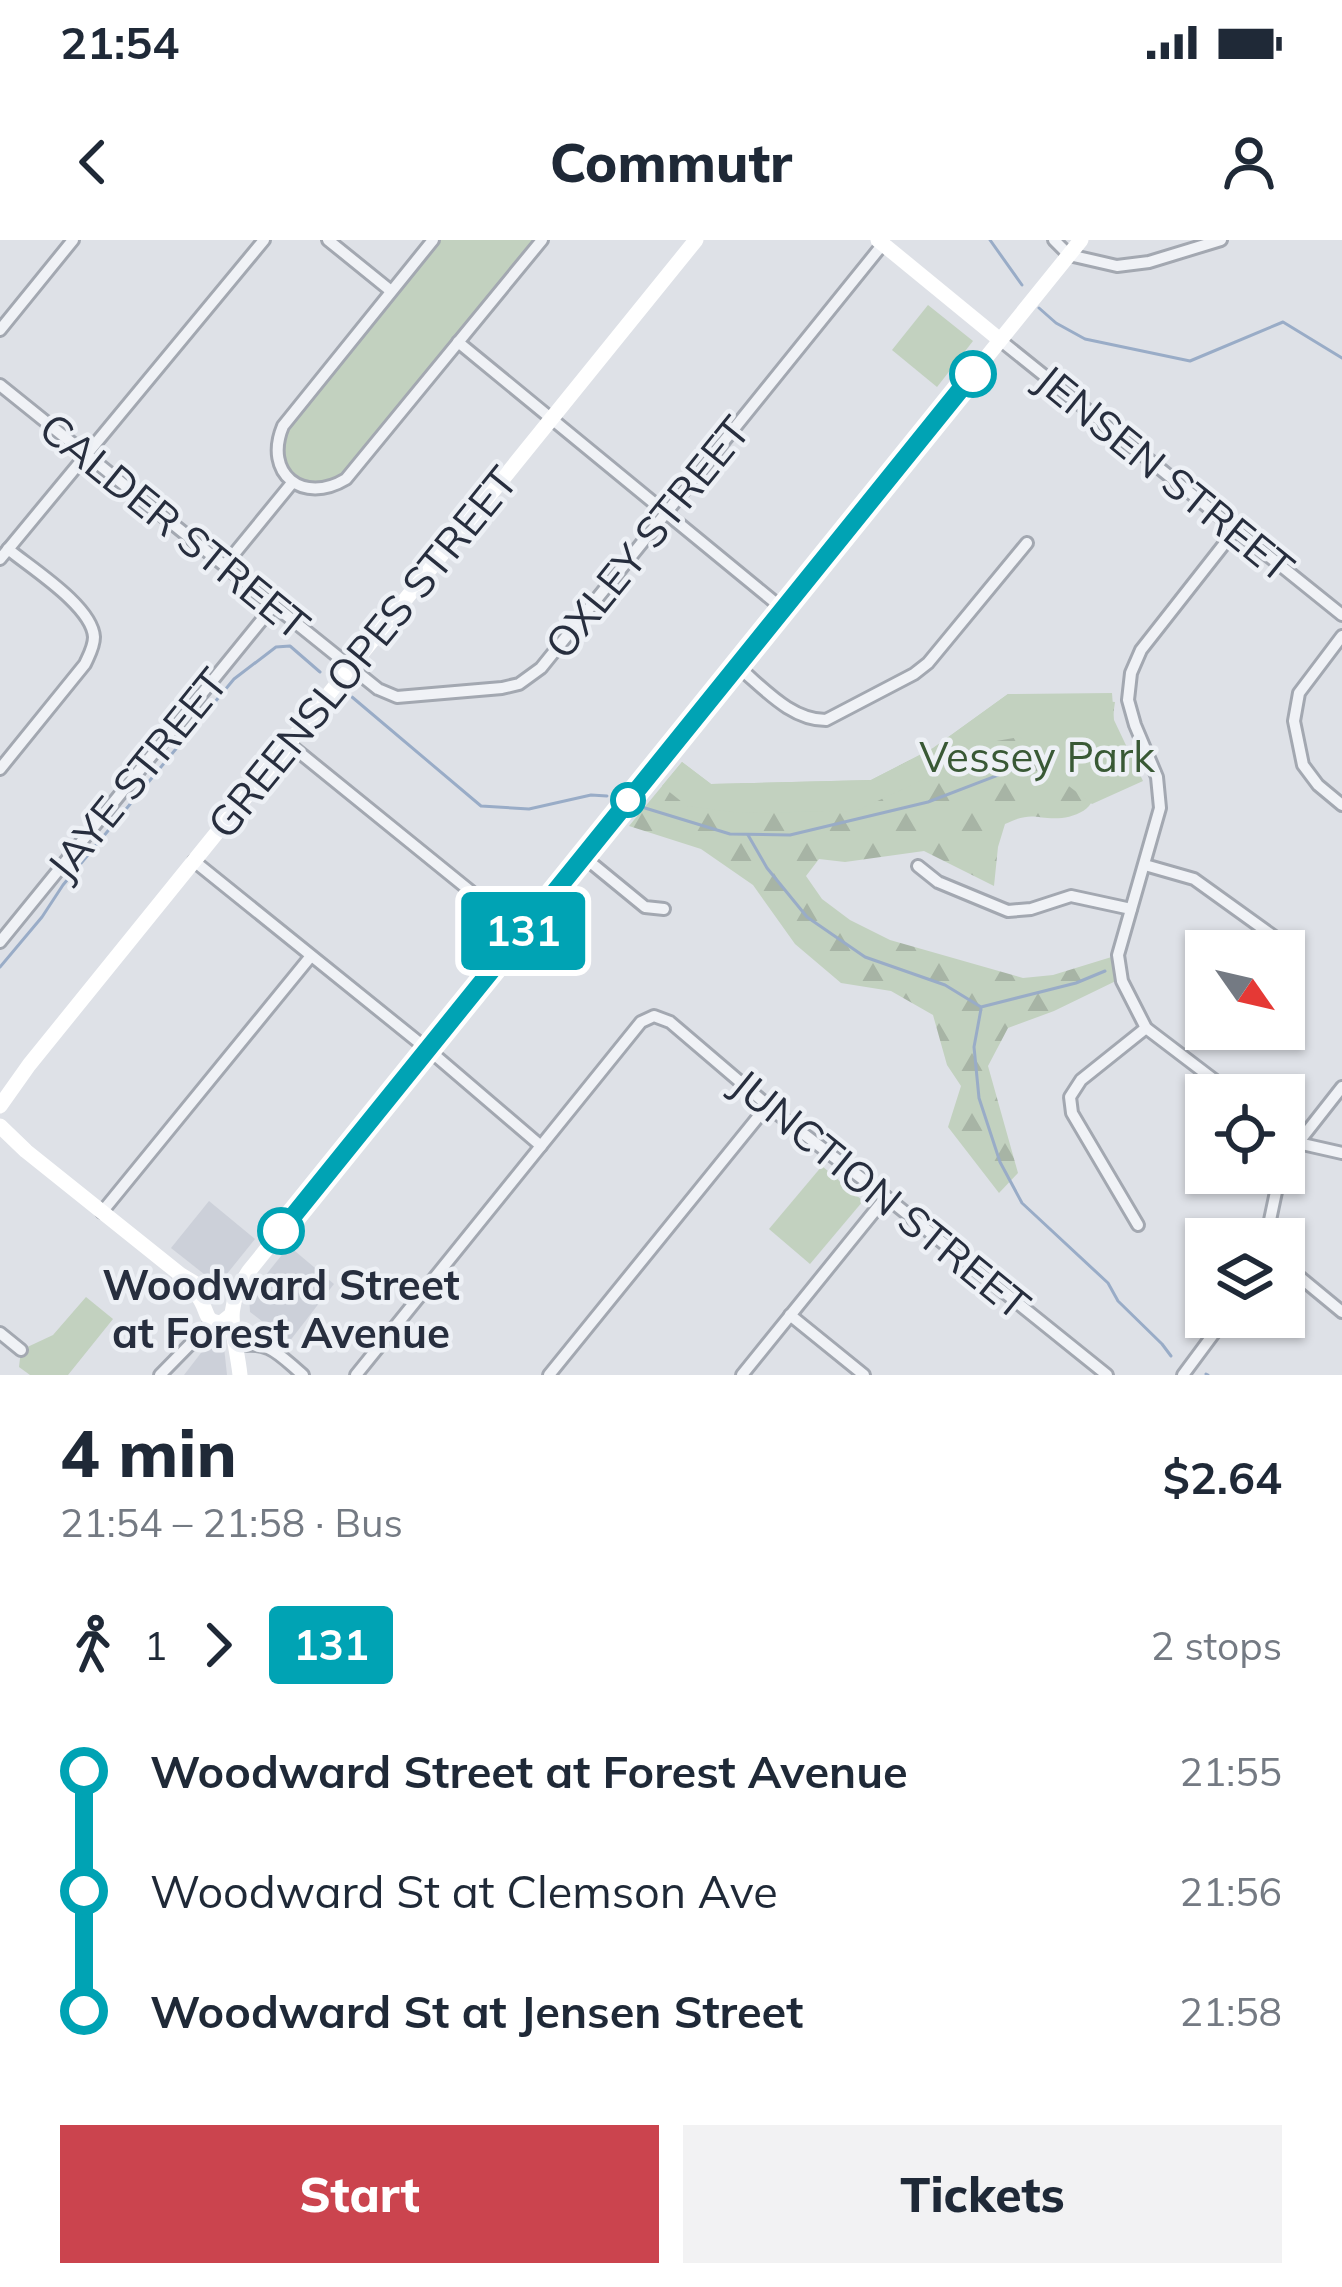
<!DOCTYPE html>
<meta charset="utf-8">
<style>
:root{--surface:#fff;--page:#f2f2f3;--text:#1f2937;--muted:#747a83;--accent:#cb444e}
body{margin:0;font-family:Mulish,sans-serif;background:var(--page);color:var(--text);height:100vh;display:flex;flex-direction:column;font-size:45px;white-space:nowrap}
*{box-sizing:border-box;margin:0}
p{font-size:39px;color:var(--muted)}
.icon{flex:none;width:66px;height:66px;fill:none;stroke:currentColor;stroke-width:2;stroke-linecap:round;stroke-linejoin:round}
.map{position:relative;height:1135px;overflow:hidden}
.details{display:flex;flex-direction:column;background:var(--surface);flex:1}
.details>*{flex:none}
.badge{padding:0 24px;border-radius:9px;font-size:42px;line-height:78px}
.needle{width:78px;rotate:124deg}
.buttons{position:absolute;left:1185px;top:690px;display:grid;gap:24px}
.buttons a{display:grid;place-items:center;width:120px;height:120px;border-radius:0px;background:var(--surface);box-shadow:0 3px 9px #0004;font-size:60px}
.map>.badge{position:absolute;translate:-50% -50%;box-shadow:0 0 0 6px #fff}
.legs{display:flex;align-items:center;gap:18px;height:132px;padding:0 60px;font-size:39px}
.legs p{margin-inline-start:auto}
.summary{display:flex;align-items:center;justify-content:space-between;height:204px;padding:0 60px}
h1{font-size:66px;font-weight:800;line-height:90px}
.cta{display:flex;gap:24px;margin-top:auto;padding:24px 60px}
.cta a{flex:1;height:138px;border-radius:0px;background:var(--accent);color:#fff;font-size:48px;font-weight:800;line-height:138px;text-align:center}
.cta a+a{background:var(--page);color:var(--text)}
ul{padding:0 60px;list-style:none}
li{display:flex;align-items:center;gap:42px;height:120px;font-size:45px}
li i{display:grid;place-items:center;width:18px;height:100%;margin:0 15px;background:currentColor}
li i::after{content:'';width:30px;height:30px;margin:-15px;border:9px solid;border-radius:50%;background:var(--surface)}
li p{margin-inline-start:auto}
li:first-child i{background:linear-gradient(#0000 50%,currentColor 0)}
li:last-child i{background:linear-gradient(currentColor 50%,#0000 0)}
.status{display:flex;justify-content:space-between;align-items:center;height:84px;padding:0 60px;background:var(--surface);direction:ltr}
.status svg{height:33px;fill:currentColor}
header{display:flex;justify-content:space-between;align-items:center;height:156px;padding:0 60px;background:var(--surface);font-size:54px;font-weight:800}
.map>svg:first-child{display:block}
.built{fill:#ccd0d9}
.forest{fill:url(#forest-firs)}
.park{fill:#c2d1bf}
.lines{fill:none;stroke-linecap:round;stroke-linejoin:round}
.stream{stroke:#99acc7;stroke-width:3}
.street-casing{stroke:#a3a8b1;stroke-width:16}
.street{stroke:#f0f2f6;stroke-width:10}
.secondary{stroke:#fff;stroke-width:15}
.line-1-casing{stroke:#fff;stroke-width:27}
.line-1{stroke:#00a3b4;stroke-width:18}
.stop-1-dot{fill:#fff;stroke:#00a3b4;stroke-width:6}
.labels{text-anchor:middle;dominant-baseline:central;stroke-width:9;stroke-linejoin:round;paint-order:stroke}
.street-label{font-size:42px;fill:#272e3e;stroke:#edf0f5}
.park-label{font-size:42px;fill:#395935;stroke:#edf0f5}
.stop-label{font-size:42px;font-weight:bold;fill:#272e3e;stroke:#edf0f5}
</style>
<div class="status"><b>21:54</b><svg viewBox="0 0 49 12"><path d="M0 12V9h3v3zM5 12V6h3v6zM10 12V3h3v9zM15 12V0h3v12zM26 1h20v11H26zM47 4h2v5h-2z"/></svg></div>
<header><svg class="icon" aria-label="back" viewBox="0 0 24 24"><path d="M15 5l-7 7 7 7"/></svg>Commutr<svg class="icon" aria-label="person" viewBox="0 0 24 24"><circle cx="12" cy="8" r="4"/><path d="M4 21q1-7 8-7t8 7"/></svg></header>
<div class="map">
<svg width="1342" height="1135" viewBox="0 0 1342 1135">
<defs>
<pattern id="forest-firs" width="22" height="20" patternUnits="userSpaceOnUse" patternTransform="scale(3)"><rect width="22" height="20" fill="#c2d1bf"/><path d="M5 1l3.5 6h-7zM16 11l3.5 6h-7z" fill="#a7b4a5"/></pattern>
</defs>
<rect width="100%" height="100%" fill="#dee1e7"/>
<g class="built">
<polygon points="209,961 255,999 218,1045 171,1008"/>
<polygon points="289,1006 334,1044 289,1102 250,1072 249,1056"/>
<polygon points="214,1096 223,1098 227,1135 184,1135"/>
</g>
<path class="forest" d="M1008 454 1115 462C1112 484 1103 550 1089 566 1083 573 1071 577 1062 578 1035 580 1034 570 1005 584L998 607 994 646 924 611 845 622 819 619 806 636 822 659 850 680 890 700 1023 738 1053 735 1118 715 1122 738 1054 771 1008 788 988 826 1018 933 999 953 948 887 961 846 947 825 933 775 891 751 841 743 795 704 753 645 701 609 629 586 682 522 711 544 871 540 932 509Z"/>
<g class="park">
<path d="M439 0H534L345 231C310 257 272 232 287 191Z"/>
<polygon points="928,65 973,101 937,147 892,110"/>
<polygon points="1112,453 1114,480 1143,541 1092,564 1061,540 1020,497 985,503 929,537 856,571 740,573 687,566 662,546 682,522 711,544 871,540 933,508 1008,454"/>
<polygon points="822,926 863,961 810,1024 769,989"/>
<polygon points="86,1057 113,1079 68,1135 30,1135 19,1127 21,1110 53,1095"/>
</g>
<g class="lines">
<g class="stream">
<polyline points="990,0 1022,45"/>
<polyline points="1039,68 1056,83 1085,99 1190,121 1283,82 1342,118"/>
<polyline points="352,457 481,566 529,569 591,555 607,556"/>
<polyline points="645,568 730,594 790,595 928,562 1035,521"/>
<polyline points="748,595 767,628 807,677 865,717 945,745 981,767 1076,743 1105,731"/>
<polyline points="0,727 42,677 63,645 234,439 276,407 290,406 320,432"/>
<polyline points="981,769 974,807 979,858 1000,922 1022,963 1108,1043 1118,1061 1162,1104 1171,1116"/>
<polyline points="1206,1134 1208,1135"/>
</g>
<g class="street-casing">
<g id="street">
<polyline points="328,0 391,51"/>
<path d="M433 0 283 186C263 234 303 265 346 239L542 0"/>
<polyline points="1054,0 1069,15 1117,26 1149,22 1221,0"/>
<polyline points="0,90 73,0"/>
<polyline points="1000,100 1342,375"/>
<polyline points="458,102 783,369"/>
<polyline points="0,145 378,449 397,457 502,448 519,444 541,428 883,4"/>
<polyline points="0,319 264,0"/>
<polyline points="225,325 292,243"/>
<polyline points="1342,396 1299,453 1294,481 1303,525 1318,545 1342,565"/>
<path d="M737 426C763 447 790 480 826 480L914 434 928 423 1027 303"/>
<polyline points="289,504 522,693"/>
<path d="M0 529 85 424C89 415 94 407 94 397 92 366 31 328 8 309"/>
<polyline points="584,617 645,667 664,669"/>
<polyline points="194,621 437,817 541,906"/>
<polyline points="1145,625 1194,639 1287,706"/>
<polyline points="918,626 938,642 1008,671 1031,669 1071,656 1131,669"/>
<polyline points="0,702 274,365"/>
<polyline points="1234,855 1146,788 1122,741 1118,715 1160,568 1157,537 1135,485 1128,460 1131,433 1141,410 1236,289"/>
<polyline points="1284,893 1298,903 1342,913"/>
<polyline points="1284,926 1298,903 1342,847"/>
<polyline points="102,972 311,716"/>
<polyline points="1138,985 1072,873 1070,857 1081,840 1146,788"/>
<polyline points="1266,999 1280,933"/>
<polyline points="1284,1024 1342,1072"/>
<polyline points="790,1075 864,1135"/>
<polyline points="0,1093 21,1110"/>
<path d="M237 1106C270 1100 279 1115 303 1135"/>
<polyline points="160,1135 212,1082"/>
<polyline points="356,1135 641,782 654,776 670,782 779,875 886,957 1107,1135"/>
<polyline points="549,1135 767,866"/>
<polyline points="742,1135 886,957"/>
<polyline points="1183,1135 1226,1077"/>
</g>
</g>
<use href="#street" class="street"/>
<g class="secondary">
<polyline points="878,0 1000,100"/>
<polyline points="0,866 29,825 696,0"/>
<polyline points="0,886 26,911 181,1035 216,1056"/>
<path d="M188 1044C192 1050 199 1056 202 1063 208 1074 205 1081 221 1083L231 1075"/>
<path d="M240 1135C235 1090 221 1072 249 1031L1081 0"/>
</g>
</g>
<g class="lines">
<g class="line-1-casing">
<polyline id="line-1" points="281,991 973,134"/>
</g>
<use href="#line-1" class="line-1"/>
</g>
<g class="stop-1-dot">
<circle cx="973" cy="134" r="21"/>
<circle cx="628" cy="560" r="15"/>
<circle cx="281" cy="991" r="21"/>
</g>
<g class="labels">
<g class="street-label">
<text transform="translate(1165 233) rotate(39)">JENSEN STREET</text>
<text transform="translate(175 286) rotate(39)">CALDER STREET</text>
<text transform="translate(647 297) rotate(-51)">OXLEY STREET</text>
<text transform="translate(362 412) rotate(-51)">GREENSLOPES STREET</text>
<text transform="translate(137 534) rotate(-51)">JAYE STREET</text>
<text transform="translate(881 954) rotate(39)">JUNCTION STREET</text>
</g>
<g class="park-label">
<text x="1037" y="516">Vessey Park</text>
</g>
<g class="stop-label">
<text x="281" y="1044">Woodward Street<tspan x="281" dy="48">at Forest Avenue</tspan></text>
</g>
</g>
</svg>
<div class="buttons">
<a><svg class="needle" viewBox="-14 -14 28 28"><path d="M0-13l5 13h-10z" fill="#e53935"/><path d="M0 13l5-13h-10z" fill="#747a83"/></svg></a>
<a><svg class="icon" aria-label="locate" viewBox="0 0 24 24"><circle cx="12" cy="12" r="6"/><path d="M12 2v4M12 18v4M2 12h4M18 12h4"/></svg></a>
<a><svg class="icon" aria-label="layers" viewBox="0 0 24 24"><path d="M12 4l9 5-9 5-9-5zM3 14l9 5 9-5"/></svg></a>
</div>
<b class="badge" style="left:523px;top:691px;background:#00a3b4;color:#fff">131</b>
</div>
<section class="details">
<div class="summary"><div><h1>4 min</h1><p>21:54 – 21:58 · Bus</p></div><b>$2.64</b></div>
<div class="legs"><svg class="icon" aria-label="walk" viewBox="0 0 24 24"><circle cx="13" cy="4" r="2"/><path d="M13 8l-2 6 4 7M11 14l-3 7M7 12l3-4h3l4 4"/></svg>1<svg class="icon" aria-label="forward" viewBox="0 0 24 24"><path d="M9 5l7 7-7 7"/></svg><b class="badge" style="background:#00a3b4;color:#fff">131</b><p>2 stops</p></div>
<ul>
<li><i style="color:#00a3b4"></i><b>Woodward Street at Forest Avenue</b><p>21:55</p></li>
<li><i style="color:#00a3b4"></i><span>Woodward St at Clemson Ave</span><p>21:56</p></li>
<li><i style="color:#00a3b4"></i><b>Woodward St at Jensen Street</b><p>21:58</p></li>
</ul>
<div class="cta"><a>Start</a><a>Tickets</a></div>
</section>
